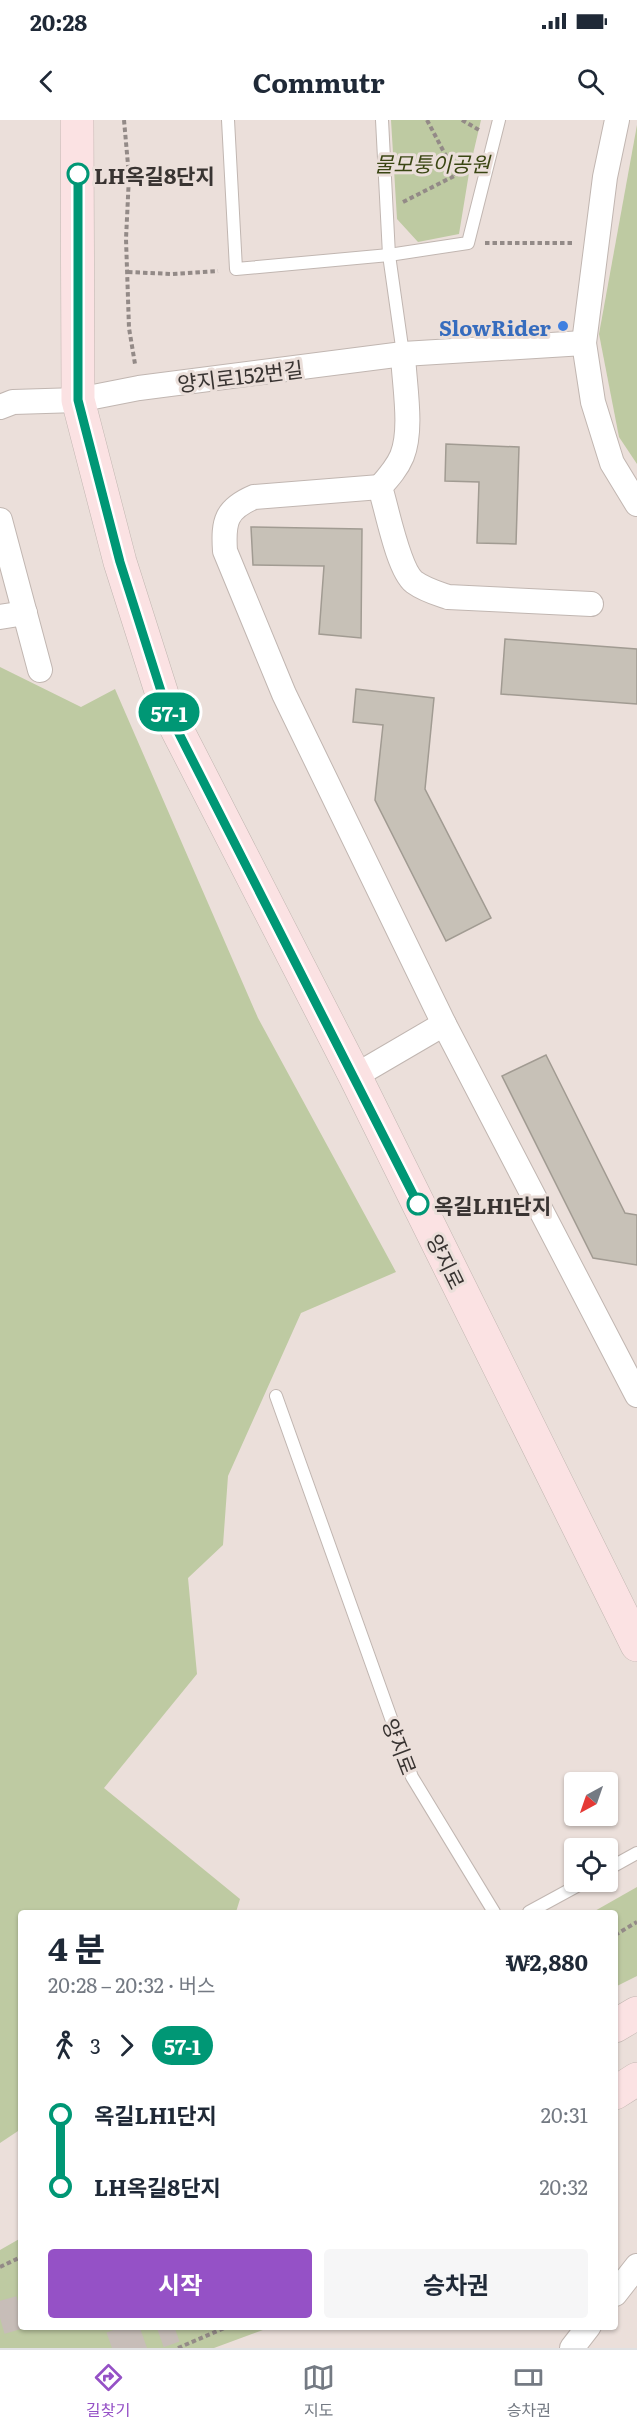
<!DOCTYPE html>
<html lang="ko">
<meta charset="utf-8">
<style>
:root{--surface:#fff;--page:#f6f6f7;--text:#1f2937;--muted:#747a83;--line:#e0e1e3;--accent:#9551c6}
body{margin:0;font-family:Literata,"Noto Sans KR",serif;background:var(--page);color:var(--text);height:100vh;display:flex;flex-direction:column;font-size:22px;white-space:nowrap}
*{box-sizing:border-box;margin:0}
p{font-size:20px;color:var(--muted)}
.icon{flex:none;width:33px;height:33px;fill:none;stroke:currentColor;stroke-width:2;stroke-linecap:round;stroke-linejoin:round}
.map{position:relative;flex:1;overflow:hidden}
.details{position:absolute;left:18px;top:1790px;width:600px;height:420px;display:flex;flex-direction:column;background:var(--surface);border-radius:6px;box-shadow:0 2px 4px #0004}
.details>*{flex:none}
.badge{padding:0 12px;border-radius:20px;font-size:21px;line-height:39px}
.needle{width:39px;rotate:220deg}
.fabs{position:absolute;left:564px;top:1652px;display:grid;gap:12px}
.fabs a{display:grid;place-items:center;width:54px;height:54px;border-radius:6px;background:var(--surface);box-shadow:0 2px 4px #0004;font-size:30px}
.map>.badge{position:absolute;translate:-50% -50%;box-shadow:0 0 0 3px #fff}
.legs{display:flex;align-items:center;gap:9px;height:66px;padding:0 30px;font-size:20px}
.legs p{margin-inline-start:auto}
.headline{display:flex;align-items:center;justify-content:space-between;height:102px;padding:0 30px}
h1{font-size:33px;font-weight:700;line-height:45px}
.cta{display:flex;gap:12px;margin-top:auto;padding:12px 30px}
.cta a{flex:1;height:69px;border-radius:6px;background:var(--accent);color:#fff;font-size:24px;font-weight:700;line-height:69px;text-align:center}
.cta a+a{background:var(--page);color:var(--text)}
ul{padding:0 30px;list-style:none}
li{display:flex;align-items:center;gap:21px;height:72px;font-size:22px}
li i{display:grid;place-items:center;width:9px;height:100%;margin:0 8px;background:currentColor}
li i::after{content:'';width:15px;height:15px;margin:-8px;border:4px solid;border-radius:50%;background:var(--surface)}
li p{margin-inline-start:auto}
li:first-child i{background:linear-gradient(#0000 50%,currentColor 0)}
li:last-child i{background:linear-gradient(currentColor 50%,#0000 0)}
.status{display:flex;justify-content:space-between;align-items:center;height:42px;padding:0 30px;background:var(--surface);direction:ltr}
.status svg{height:16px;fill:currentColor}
header{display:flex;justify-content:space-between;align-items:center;height:78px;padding:0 30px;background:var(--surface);font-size:27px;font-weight:700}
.tab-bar{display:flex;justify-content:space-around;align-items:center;height:84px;border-top:2px solid var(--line);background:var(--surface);font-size:16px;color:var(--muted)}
.tab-bar a{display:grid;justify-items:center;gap:3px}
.tab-bar .current{color:var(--accent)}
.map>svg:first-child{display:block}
.green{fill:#becaa2}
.building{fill:#c7c1b7;stroke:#a19b92;stroke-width:1.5}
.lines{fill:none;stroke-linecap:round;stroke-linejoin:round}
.secondary-tunnel{stroke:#c7bdb8;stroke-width:33;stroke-dasharray:33 16;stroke-linecap:butt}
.lane-casing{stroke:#c1b6b1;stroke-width:14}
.street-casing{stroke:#c1b6b1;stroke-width:26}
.secondary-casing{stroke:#c1b6b1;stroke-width:34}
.path{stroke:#938a87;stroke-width:4;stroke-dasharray:4.5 3;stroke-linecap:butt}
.lane{stroke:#fff;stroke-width:12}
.street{stroke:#fff;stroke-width:24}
.secondary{stroke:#fbe2e3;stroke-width:33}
.line-1-casing{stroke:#fff;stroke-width:14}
.line-1{stroke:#009775;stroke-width:9}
.stop-1-dot{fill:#fff;stroke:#009775;stroke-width:3}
.shop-dot{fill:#3f7fe0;stroke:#ebdfda;stroke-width:2}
.labels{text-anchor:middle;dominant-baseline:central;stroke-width:6;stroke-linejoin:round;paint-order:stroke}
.park-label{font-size:21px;font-style:italic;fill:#3a4613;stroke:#ebdfda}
.stop-label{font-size:21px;font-weight:bold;fill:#393432;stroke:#ebdfda;text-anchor:start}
.shop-label{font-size:21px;font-weight:bold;fill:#366cbe;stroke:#ebdfda;text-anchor:end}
.street-label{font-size:21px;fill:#393432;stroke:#ebdfda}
</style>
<div class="status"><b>20:28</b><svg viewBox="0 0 49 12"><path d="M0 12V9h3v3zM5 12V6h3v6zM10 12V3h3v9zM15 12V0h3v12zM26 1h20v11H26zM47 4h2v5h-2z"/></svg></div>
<header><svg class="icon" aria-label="back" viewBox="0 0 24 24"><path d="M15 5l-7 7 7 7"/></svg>Commutr<svg class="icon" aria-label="search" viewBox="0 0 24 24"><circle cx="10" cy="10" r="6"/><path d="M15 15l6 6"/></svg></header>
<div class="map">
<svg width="637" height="2228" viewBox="0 0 637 2228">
<rect width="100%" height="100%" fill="#ebdfda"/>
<g class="green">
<polygon points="391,0 481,0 470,47 459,114 418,122 397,99"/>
<polygon points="637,5 637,344 619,317 599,214"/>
<polygon points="0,547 81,587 115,569 258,898 396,1152 301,1193 228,1356 223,1425 188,1458 197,1554 104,1668 240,1779 236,1792 21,1792 21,2009 0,2023"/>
<polygon points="637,1767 637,1856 615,1867 615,1792 593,1792"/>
<polygon points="21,2118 21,2206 271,2207 214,2228 0,2228 0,2130"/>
</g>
<g class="building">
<polygon points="446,324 519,327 516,424 477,423 479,362 445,361"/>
<polygon points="251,407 362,409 361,518 319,514 324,446 253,445"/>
<polygon points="505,519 637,529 637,584 501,574"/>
<polygon points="356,569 434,578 425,669 491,798 446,821 375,680 383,605 353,602"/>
<polygon points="546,935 625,1093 637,1095 637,1145 593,1138 502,956"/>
</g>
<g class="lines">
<g class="secondary-tunnel">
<polyline points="0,2198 21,2192"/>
<polyline points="112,2228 174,2206"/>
</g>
<g class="lane-casing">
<g id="lane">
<polyline points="228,0 236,149 389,135 468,123 499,0"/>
<polyline points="382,0 389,135 403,234"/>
<polyline points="276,1276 412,1657 494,1792"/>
<polyline points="608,1749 637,1733"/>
<polyline points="529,1792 586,1761"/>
</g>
</g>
<g class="street-casing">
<g id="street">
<polyline points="617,0 605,57 584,223 593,282 612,343 637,384"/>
<path d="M403 234C404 264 413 309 402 336 397 348 389 357 380 367 387 389 398 449 414 462 425 470 436 473 448 477L591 484"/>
<polyline points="0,287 13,282 78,280 139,268 403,234 584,223"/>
<path d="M380 367 254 377C226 389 223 401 225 431L284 574 444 904 637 1275"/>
<polyline points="0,400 40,550"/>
<polyline points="0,497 25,493"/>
<polyline points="355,956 444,904"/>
<polyline points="615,2174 637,2146"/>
<polyline points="572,2228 589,2206"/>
</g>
</g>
<g class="secondary-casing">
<g id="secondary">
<polyline points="77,0 78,280 120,442 167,590 355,956 637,1525"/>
<polyline points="615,1906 637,1893"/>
<polyline points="615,1973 637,1959"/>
</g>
</g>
<g class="path">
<polyline points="124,0 129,56 126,119 129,208 135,244"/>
<polyline points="427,0 456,55"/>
<polyline points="462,0 479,10"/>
<polyline points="403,82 466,50"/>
<polyline points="485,123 574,123"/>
<polyline points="128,152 172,154 218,151"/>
<polyline points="615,1815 637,1802"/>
<polyline points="0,2147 21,2137"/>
<polyline points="178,2228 229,2206"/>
</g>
<use href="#lane" class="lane"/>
<use href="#street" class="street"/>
<use href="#secondary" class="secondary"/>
</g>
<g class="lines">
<g class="line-1-casing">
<polyline id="line-1" points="78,54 78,280 120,442 167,590 418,1084"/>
</g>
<use href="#line-1" class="line-1"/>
</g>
<g class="stop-1-dot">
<circle cx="78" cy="54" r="10"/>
<circle cx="418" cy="1084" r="10"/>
</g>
<circle class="shop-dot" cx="563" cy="206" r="6"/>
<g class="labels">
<g class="park-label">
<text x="432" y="42">물모퉁이공원</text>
</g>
<g class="stop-label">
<text x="94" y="54">LH옥길8단지</text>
<text x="434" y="1084">옥길LH1단지</text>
</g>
<g class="shop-label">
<text x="551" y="206">SlowRider</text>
</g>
<g class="street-label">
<text transform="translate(240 255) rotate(-7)">양지로152번길</text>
<text transform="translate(447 1141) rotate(64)">양지로</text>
<text transform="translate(401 1626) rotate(69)">양지로</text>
</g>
</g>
</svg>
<div class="fabs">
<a><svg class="needle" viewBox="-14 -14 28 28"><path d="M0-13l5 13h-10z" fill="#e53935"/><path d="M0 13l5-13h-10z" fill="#747a83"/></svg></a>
<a><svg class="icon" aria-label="locate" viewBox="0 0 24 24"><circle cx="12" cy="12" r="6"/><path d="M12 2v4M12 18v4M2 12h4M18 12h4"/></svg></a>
</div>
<b class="badge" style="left:169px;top:592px;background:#009775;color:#fff">57-1</b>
<section class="details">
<div class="headline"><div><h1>4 분</h1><p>20:28 – 20:32 · 버스</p></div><b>₩2,880</b></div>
<div class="legs"><svg class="icon" aria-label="walk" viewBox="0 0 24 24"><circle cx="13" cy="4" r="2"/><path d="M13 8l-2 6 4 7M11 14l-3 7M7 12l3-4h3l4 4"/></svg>3<svg class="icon" aria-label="forward" viewBox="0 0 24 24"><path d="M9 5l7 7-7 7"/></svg><b class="badge" style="background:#009775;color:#fff">57-1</b></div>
<ul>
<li><i style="color:#009775"></i><b>옥길LH1단지</b><p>20:31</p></li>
<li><i style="color:#009775"></i><b>LH옥길8단지</b><p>20:32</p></li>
</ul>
<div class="cta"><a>시작</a><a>승차권</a></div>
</section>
</div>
<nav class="tab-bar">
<a class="current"><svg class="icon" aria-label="directions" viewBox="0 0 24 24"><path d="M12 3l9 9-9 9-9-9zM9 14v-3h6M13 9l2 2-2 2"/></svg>길찾기</a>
<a><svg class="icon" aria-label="map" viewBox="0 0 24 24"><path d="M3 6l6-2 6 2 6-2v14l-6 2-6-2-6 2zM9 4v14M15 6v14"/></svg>지도</a>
<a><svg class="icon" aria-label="tickets" viewBox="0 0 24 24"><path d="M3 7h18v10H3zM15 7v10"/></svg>승차권</a>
</nav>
